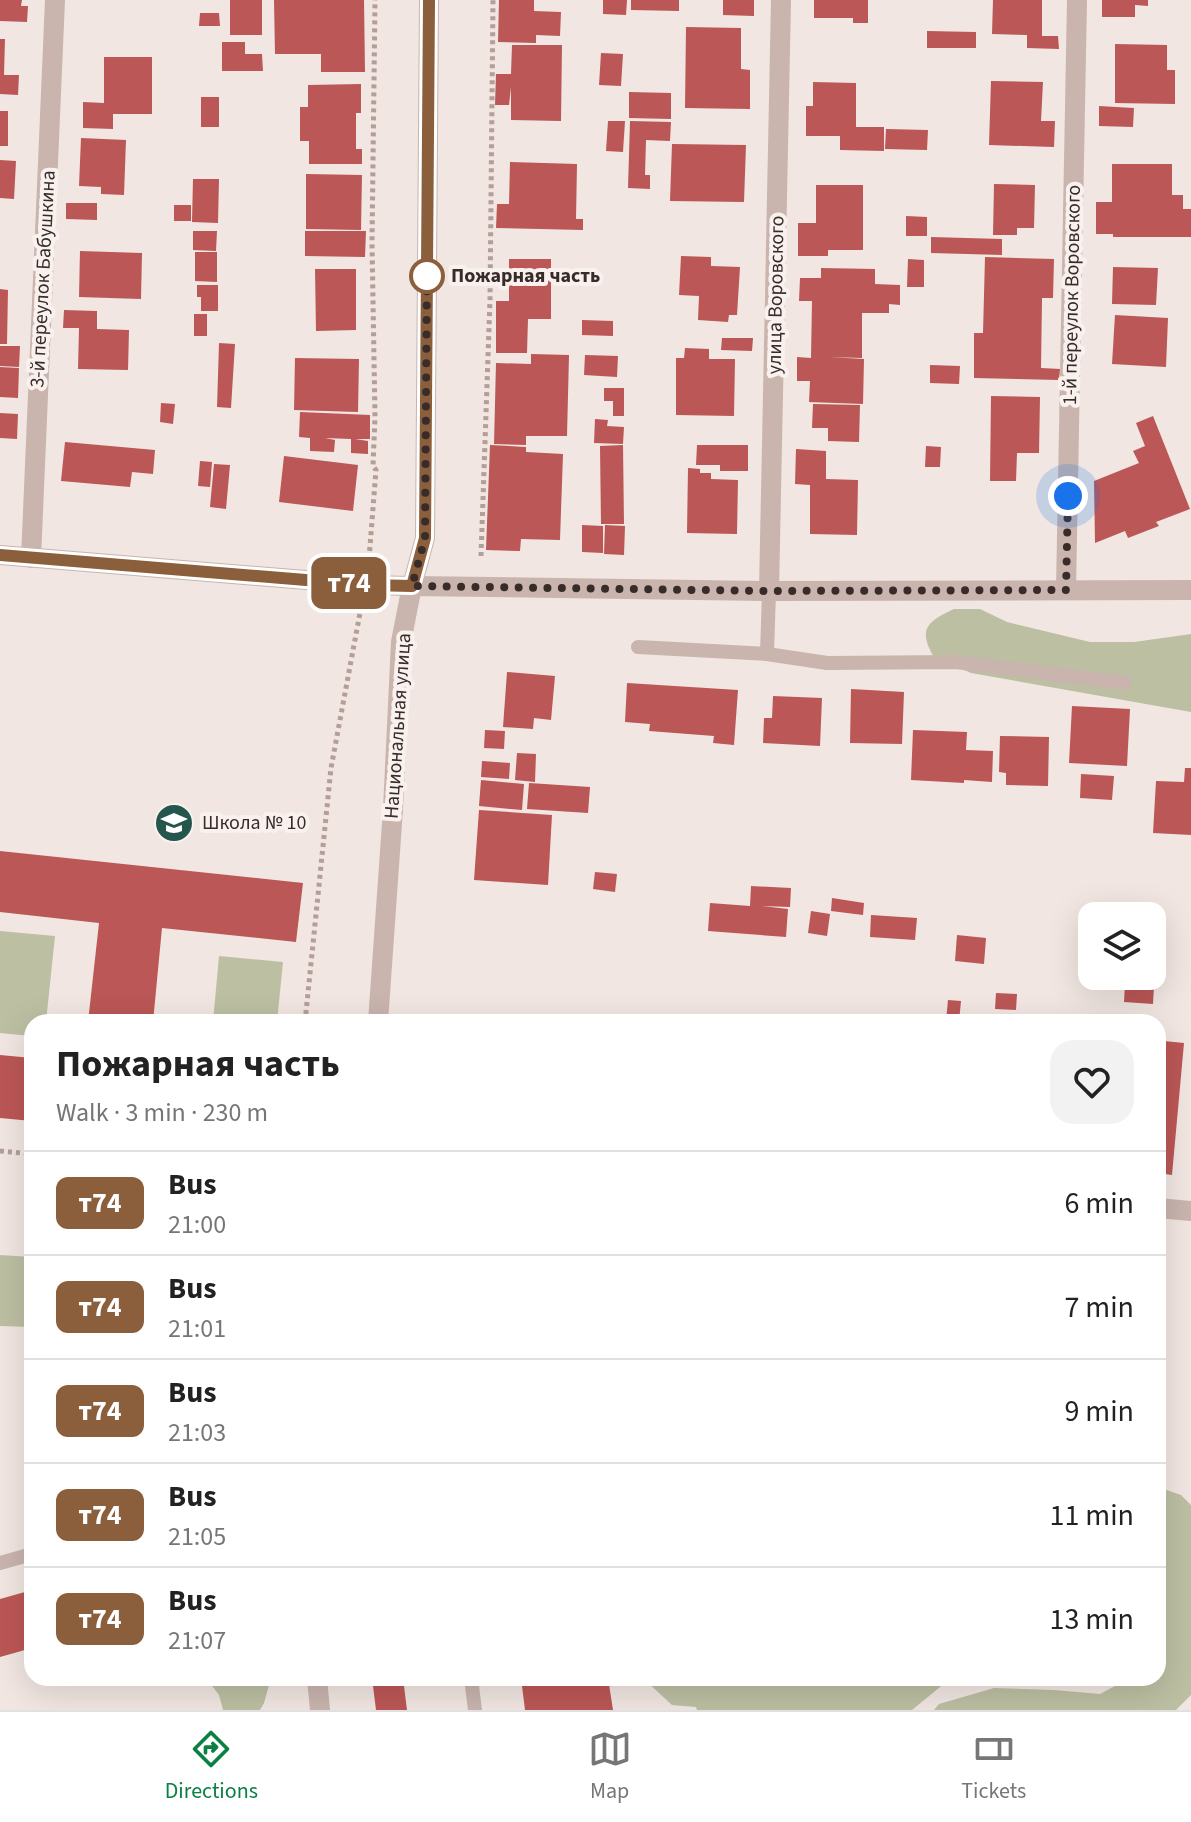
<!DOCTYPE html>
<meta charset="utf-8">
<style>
:root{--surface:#fff;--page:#f2f2f2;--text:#222;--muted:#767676;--line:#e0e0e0;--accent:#0b8043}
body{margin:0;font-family:"Source Sans 3",sans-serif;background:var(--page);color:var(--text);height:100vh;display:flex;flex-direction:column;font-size:30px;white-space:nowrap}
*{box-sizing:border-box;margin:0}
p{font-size:26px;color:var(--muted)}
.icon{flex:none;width:44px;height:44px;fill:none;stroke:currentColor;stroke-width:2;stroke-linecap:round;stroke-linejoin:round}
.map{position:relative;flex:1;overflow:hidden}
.side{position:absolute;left:24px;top:1014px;width:1142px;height:672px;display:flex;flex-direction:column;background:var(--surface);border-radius:24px;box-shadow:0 8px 32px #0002}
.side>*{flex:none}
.badge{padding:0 16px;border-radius:12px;font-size:28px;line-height:52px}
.tools{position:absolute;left:1078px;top:902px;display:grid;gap:16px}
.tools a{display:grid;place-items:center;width:88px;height:88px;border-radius:16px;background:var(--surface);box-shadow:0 8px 32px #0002;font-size:40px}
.you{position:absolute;width:40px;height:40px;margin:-20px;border:6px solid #fff;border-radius:50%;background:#1a73e8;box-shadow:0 0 0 12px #1a73e833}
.map>.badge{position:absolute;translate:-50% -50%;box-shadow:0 0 0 4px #fff}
.round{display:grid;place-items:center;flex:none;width:84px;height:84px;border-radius:24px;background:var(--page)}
.headline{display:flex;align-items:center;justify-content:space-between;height:136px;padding:0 32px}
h1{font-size:38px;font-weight:700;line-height:60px}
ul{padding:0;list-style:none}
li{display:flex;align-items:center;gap:24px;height:104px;padding:0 32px;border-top:2px solid var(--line)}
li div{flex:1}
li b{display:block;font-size:30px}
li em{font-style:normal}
li .badge{min-width:88px;font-weight:700;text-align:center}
.menu{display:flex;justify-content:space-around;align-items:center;height:112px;border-top:2px solid var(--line);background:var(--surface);font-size:22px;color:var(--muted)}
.menu a{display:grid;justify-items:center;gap:4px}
.menu .selected{color:var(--accent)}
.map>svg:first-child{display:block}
.green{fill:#bcbfa2}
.building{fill:#bb5756}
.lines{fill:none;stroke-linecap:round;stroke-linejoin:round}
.path{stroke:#b49e98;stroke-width:5;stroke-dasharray:4 4;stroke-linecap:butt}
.service{stroke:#c9b4ae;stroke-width:14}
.minor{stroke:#c9b4ae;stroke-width:20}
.tertiary{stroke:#c9b4ae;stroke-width:20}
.line-casing{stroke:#fff;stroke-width:18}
.line{stroke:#8b5e3c;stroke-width:12}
.walk{stroke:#382c2b;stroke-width:8;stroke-dasharray:0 14.4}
.stop-dot{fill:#fff;stroke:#8b5e3c;stroke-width:4}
.labels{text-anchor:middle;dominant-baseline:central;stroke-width:8;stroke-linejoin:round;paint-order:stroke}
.stop-label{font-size:20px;font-weight:bold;fill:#382c2b;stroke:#f9f1ed;text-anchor:start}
.street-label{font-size:20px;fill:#382c2b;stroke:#f9f1ed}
.poi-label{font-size:20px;fill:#382c2b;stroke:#f9f1ed;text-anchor:start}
</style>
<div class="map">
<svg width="1191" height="1710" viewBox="0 0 1191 1710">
<rect width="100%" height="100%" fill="#f1e6e1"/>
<g class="green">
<path d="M954 609H980L1007 622 1090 642H1134L1191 634V712L971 673 934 657C917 629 928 621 954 609Z"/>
<polygon points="0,931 55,936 46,1022 32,1022 32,1036 0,1033"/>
<polygon points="219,956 283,962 277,1022 213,1022"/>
<polygon points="0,1255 32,1257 32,1327 0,1326"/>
<polygon points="1158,1487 1181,1495 1191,1505 1191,1695 1176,1710 934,1710 939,1704 994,1688 1054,1690 1100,1694 1130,1678 1158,1678"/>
<polygon points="206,1678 271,1678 264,1703 260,1710 223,1710 219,1695"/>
<polygon points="645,1678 951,1678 912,1710 697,1710 696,1707 672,1705 646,1681"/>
</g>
<g class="building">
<polygon points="0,0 22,0 21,6 28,6 27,22 0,21"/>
<rect x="230" y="0" width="32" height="35"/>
<polygon points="274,0 364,0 365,72 321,72 321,54 275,54"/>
<polygon points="499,0 534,0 534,11 561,12 560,36 536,35 536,43 498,42"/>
<polygon points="603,0 627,0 626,15 603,14"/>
<polygon points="631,0 679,0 679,11 631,10"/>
<polygon points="723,0 754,0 754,16 723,15"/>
<polygon points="814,0 868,0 868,23 853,23 853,18 814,18"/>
<polygon points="993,0 1042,0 1042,36 1058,36 1059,49 1027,48 1027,35 992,34"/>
<polygon points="1102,0 1148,0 1148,6 1135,5 1135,17 1102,17"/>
<polygon points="200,13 219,13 220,26 199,26"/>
<polygon points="686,27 741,28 741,69 750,70 750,109 685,108"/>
<polygon points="927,31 976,32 976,48 927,48"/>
<polygon points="0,39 5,39 4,75 19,75 18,95 0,94"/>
<polygon points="222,42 245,42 245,54 262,54 263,71 222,71"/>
<polygon points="1115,44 1167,45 1167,70 1175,70 1175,104 1115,103"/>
<polygon points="512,45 562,45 561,121 511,120 511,87 509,105 495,105 496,74 511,74"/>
<polygon points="601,53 623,54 621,86 599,85"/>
<polygon points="104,57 152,57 152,114 113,114 113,129 83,128 83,102 104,103"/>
<polygon points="991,81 1043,82 1041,121 1055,121 1054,147 989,145"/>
<polygon points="813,82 856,83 856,127 884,127 884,151 840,150 840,136 806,136 806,106 813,106"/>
<polygon points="361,84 361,113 356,113 356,149 362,149 362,164 309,164 309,141 300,141 300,107 308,107 308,85"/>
<polygon points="629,92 671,93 671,119 629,118"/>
<rect x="201" y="97" width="18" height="30"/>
<polygon points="1099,106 1134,108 1133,127 1099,126"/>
<rect x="0" y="111" width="8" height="35"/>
<polygon points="608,121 625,121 623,152 606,151"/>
<polygon points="630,121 671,122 670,141 646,140 645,175 650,175 650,189 628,188"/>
<polygon points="886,129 928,130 927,150 885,149"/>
<polygon points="81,138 126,140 124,195 101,194 101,187 79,186"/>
<polygon points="672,144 746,145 744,202 670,201"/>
<polygon points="0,160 16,161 14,199 0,198"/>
<polygon points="510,162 577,164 576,219 583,219 583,230 496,228 497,204 509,204"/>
<polygon points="1112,164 1172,164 1172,195 1183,195 1183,209 1191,209 1191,237 1113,237 1113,234 1096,234 1096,202 1112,202"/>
<polygon points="306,174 362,175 361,230 306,229"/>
<polygon points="193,179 219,179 218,223 192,222"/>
<polygon points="994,184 1035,185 1034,228 1017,228 1017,235 993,235"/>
<polygon points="816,185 863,185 863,250 828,250 828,256 798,256 798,223 816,223"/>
<polygon points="66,203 97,203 97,220 66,219"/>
<rect x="174" y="205" width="17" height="16"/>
<polygon points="906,216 927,217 927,236 906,236"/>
<polygon points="193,231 217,231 216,251 193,250"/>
<polygon points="305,231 366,231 365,257 305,256"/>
<polygon points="931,237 1002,239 1002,255 931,253"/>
<polygon points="80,251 142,253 141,299 79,297"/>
<polygon points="195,252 217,252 217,282 195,281"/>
<polygon points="681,256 711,257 711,266 740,267 737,315 729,315 728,322 698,320 699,296 679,295"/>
<polygon points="985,257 1054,259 1053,298 1042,298 1041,368 1060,369 1059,380 974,378 974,333 983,333"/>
<polygon points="509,259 551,259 551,319 528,319 527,353 496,353 496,301 509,301"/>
<polygon points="908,259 924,260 924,287 907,287"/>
<polygon points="1113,267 1158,268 1156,305 1112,304"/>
<polygon points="821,268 875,269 875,284 900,285 900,305 889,304 889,313 862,313 862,358 829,357 864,359 863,404 809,402 810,381 797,381 797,357 811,358 812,301 799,301 800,278 821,278"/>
<polygon points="315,269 356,269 356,330 316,331"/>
<polygon points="197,285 218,285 218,311 201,311 201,297 197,297"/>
<polygon points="0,289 8,290 7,344 0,344"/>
<polygon points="64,310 97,311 97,329 129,330 128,370 78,369 79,328 63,328"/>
<rect x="194" y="314" width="13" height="22"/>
<polygon points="1115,315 1168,318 1166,367 1112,364"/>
<polygon points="582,320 613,321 613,336 582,335"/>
<polygon points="722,338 753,338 752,351 721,350"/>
<polygon points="219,343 235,344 231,408 217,407"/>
<polygon points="0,346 20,346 19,367 0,366"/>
<polygon points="685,348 709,349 709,359 735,359 734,416 676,415 676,358 684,358"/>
<polygon points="531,354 569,355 567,436 526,436 526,445 494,444 496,363 531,364"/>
<polygon points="585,355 618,356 617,377 584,375"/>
<polygon points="295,358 359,359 358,412 294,410"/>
<polygon points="930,365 960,366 959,384 930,383"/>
<polygon points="0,367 19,368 18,398 0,397"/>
<polygon points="604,388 624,388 624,416 613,416 613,401 604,401"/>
<polygon points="991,396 1040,397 1039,453 1017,453 1016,481 990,481"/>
<polygon points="161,403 175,404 173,424 160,422"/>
<polygon points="813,404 860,405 859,442 828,441 828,428 812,428"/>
<polygon points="300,412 370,415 370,439 355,439 368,441 368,454 351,453 351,439 325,438 335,440 334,452 310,451 310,438 299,437"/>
<polygon points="0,413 18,414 17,439 0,438"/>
<polygon points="1153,416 1190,509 1156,522 1159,526 1128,538 1125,531 1095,543 1094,481 1139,463 1133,451 1145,446 1136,423"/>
<polygon points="595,419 608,420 607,426 624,427 623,444 594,443"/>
<polygon points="65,442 155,450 153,474 132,472 130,487 61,481"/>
<polygon points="490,445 526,447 526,452 563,454 560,540 521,539 520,551 486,550"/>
<polygon points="623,445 624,524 601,524 600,446"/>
<polygon points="697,445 748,445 748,471 720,471 720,465 696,465"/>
<polygon points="926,446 941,447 940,467 925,467"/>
<polygon points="796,449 826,451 826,479 858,480 857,535 810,534 810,485 795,484"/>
<polygon points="284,456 358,465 353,511 279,502"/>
<polygon points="200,461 212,462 210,487 198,486"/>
<polygon points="214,464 230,465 226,509 210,507"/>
<polygon points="688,468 700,469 700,473 711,473 711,479 738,480 737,534 687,533"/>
<polygon points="582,525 603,526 603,553 582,552"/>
<polygon points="605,525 625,526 624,555 604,554"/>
<polygon points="507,672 555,676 551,720 534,718 533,729 503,727"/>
<polygon points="627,683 738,690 734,745 713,743 714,736 649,731 650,724 625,722"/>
<polygon points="851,689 904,692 902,744 850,743"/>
<polygon points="773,696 822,698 820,746 763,743 764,718 772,718"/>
<polygon points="1072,706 1130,709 1127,766 1069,763"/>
<polygon points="485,730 505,731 504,749 484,748"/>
<polygon points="913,730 967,732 966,750 993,751 992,782 964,780 964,783 911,780"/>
<polygon points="1000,736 1049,737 1048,786 1006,785 1006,773 999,772"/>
<polygon points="517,753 536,754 535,782 515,780"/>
<polygon points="482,761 510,763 509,779 481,777"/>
<polygon points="1185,768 1191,768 1191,835 1153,833 1156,781 1184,782"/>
<polygon points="1081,774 1114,776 1112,800 1080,798"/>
<polygon points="481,780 524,784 522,810 479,806"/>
<polygon points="529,783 590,787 588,813 527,809"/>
<polygon points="479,810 552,815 548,885 474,880"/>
<polygon points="0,851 303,883 296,942 162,928 153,1022 88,1022 99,923 0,912"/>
<polygon points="595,872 617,874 615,892 593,889"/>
<polygon points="751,886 791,888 790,907 762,906 788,909 786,937 708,931 710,903 750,906"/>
<polygon points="832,898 864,903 863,915 831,911"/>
<polygon points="811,911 830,914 827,936 808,933"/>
<polygon points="871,915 917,918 915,940 870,937"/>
<polygon points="957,935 986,938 984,964 955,961"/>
<polygon points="1125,984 1154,986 1153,1004 1124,1002"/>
<polygon points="996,993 1017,994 1016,1010 995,1009"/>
<polygon points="948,1000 961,1001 959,1022 946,1021"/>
<polygon points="1164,1041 1184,1043 1172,1175 1158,1173 1158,1044 1163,1044"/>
<polygon points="0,1055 32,1058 32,1121 0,1118"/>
<polygon points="32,1590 32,1648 0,1657 0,1599"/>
<polygon points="372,1678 403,1678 407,1710 376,1710"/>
<polygon points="521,1678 608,1678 613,1710 525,1710"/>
</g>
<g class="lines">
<g class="path">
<polyline points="481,556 490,300 493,0"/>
<polyline points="369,559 376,470 373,466 375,417 372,243 375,0"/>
<polyline points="305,1022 331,768 360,613"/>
<polyline points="0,1151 32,1154"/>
</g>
<g class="service">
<polyline points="638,647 767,654 769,591"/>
<polyline points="767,654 827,663 956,662 1125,683"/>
<polyline points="0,1563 32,1554"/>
<polyline points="471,1678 475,1710"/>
</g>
<g class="minor">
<polyline points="31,558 55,0"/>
<polyline points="1066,590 1077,0"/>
<polyline points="769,591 781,0"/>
<polyline points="378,1022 393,809 401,642 412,586 769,591 1191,590"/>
<polyline points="1158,1208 1191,1211"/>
<polyline points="317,1678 320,1710"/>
</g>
<polyline class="tertiary" points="0,555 367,585 412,586 425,538 429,0"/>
</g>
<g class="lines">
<g class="line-casing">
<polyline id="line" points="0,555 367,585 412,586 425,538 429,0"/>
</g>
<use href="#line" class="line"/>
<polyline class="walk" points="427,276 427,262 425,538 412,586 769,591 1066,590 1068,496"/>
</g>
<defs>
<g id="school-disc" transform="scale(2)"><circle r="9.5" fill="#25564e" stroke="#f9f1ed"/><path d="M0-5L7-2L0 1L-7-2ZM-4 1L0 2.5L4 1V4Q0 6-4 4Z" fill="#fff"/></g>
</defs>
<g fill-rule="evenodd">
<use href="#school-disc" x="174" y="823"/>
</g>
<circle class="stop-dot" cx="427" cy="276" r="16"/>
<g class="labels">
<g class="stop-label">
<text x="451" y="276">Пожарная часть</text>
</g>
<g class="street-label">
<text transform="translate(43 279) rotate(-87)">3-й переулок Бабушкина</text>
<text transform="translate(776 295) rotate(-89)">улица Воровского</text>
<text transform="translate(1072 295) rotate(-89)">1-й переулок Воровского</text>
<text transform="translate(398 726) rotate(-86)">Национальная улица</text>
</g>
<g class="poi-label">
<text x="202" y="823">Школа № 10</text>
</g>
</g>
</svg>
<div class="tools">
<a><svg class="icon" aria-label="layers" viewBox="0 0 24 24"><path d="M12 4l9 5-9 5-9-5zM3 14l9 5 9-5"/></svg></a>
</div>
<div class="you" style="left:1068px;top:496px"></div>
<b class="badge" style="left:349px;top:583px;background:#8b5e3c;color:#fff">т74</b>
<section class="side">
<div class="headline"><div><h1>Пожарная часть</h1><p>Walk · 3 min · 230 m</p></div><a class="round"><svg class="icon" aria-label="heart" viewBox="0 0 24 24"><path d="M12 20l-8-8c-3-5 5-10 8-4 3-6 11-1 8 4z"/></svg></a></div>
<ul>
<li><span class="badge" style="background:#8b5e3c;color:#fff">т74</span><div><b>Bus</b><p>21:00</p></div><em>6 min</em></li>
<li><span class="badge" style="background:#8b5e3c;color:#fff">т74</span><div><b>Bus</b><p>21:01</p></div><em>7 min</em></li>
<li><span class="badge" style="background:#8b5e3c;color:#fff">т74</span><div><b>Bus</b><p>21:03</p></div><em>9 min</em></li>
<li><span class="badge" style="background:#8b5e3c;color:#fff">т74</span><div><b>Bus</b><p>21:05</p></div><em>11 min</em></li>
<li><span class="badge" style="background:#8b5e3c;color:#fff">т74</span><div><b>Bus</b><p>21:07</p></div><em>13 min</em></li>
</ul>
</section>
</div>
<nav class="menu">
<a class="selected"><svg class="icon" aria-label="directions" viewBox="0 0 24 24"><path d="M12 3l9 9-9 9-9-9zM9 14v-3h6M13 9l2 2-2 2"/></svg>Directions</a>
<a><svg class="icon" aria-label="map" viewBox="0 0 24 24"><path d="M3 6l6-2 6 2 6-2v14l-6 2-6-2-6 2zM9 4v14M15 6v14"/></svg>Map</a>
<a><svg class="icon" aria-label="tickets" viewBox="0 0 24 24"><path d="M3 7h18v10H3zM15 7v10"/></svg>Tickets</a>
</nav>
